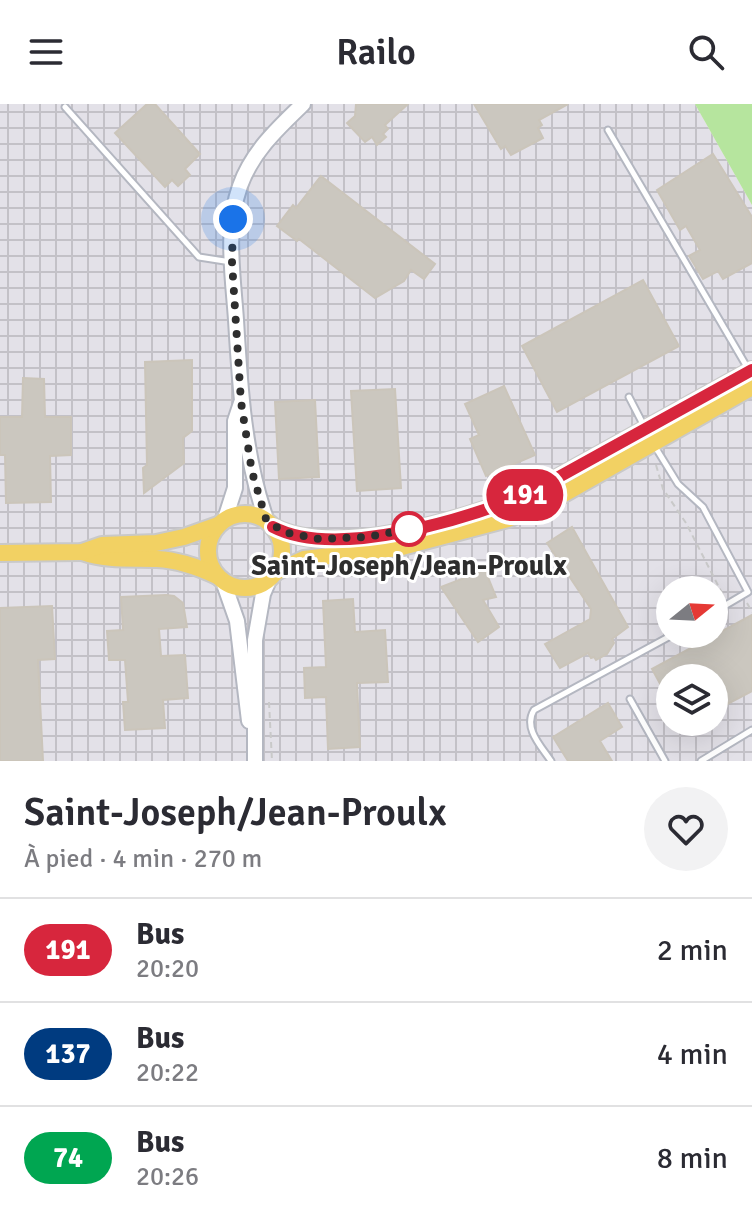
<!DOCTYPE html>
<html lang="fr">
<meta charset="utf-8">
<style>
:root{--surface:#fff;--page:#f2f2f3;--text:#2b2b33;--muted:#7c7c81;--line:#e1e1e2}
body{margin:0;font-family:Signika,sans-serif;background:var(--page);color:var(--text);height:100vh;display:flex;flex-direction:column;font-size:30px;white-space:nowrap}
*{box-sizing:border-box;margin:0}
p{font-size:26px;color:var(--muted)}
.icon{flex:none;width:44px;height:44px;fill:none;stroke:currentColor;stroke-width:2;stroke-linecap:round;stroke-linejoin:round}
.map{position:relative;height:657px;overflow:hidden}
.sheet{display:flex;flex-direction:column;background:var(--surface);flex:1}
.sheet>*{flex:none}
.badge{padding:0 16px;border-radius:26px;font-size:28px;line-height:52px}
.needle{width:52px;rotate:72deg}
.tools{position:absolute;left:656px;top:472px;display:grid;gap:16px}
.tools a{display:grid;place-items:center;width:72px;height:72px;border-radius:50%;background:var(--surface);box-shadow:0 8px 32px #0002;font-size:40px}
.you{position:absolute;width:40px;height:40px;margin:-20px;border:6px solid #fff;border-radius:50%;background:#1a73e8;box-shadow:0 0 0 12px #1a73e833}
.map>.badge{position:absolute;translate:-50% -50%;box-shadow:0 0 0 4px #fff}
.round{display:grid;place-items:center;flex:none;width:84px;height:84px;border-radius:42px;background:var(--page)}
.summary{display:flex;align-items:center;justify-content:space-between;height:136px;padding:0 24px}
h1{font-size:38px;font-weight:600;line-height:60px}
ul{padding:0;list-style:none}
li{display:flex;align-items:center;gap:24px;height:104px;padding:0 24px;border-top:2px solid var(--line)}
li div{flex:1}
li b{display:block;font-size:30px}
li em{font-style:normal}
li .badge{min-width:88px;font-weight:700;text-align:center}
header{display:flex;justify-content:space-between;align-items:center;height:104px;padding:0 24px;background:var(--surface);font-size:36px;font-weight:600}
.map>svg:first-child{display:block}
.industrial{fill:url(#industrial-grid);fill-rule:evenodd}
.grass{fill:#b6e59e}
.building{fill:#cbc7bf;stroke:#cbc5ba;stroke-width:2}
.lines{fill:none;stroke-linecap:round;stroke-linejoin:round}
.lane-casing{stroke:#b4b7c1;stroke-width:9}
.secondary-casing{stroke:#b4b7c1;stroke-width:18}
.primary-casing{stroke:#c9c9c9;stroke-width:20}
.path{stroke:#c9c9c9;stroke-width:2;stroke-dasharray:6 4;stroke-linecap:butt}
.lane{stroke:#fff;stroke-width:5}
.secondary{stroke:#fff;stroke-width:14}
.primary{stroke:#f2d163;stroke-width:16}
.line-casing{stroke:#fff;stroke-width:18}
.line{stroke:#d7263d;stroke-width:12}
.walk{stroke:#2e2e2e;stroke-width:8;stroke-dasharray:0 14.4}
.stop-dot{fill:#fff;stroke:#d7263d;stroke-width:4}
.labels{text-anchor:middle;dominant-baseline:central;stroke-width:6;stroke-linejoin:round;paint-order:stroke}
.stop-label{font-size:28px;font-weight:bold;fill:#2e2e2e;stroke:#fff}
</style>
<header><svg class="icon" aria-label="menu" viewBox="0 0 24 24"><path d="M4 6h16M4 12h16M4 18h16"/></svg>Railo<svg class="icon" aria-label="search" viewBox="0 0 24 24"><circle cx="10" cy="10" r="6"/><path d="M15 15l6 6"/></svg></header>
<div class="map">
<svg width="752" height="657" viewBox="0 0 752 657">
<defs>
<pattern id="industrial-grid" width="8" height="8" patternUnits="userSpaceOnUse" patternTransform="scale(2)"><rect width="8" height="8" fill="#e3e1e8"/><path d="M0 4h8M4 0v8" fill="none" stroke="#c3c1c7"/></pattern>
</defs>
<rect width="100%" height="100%" fill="#efe9e1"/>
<path class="industrial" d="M0 0H695L752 101V657H0ZM670 486H714V530H670ZM670 574H714V618H670Z"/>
<polygon class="grass" points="695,0 752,0 752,101"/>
<g class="building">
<polygon points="147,0 155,0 200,50 185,65 190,71 178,82 172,76 165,83 115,29"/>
<polygon points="356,0 408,0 385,21 388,25 383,30 386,33 377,41 372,33 365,38 347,19 355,12"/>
<polygon points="474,0 568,0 539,16 542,21 538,24 543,34 511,51 505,42 501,45"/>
<polygon points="713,50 752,113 752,159 723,175 718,167 703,175 689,152 700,146 686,122 680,126 657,86"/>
<polygon points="321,72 435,160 424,175 411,166 404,177 375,194 299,135 297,137 277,122 293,101 296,104"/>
<polygon points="643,176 679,242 557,308 522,242"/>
<polygon points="192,256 192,327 183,334 184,359 144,389 143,364 147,361 145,258"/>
<polygon points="23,274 44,275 45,313 71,313 71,351 50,352 51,398 6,399 5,351 0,351 0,313 22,313"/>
<polygon points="504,282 535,351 486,372 470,335 479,331 465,300"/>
<polygon points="395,285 401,384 357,387 351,287"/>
<polygon points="315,296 319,373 279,375 275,298"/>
<polygon points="572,423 628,523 612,535 614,539 607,550 596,556 594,553 591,554 588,549 560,564 545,540 590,515 591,505 547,439"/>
<polygon points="485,466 496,493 483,496 499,523 478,538 441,483"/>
<polygon points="166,491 174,492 183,499 187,523 159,525 161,552 185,551 188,594 163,596 165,624 125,626 123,598 128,598 125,556 109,556 107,527 123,526 121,493"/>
<polygon points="353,495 355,528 385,526 388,578 357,579 360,643 328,645 326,593 305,594 304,564 326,563 323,497"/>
<polygon points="52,502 55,555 38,556 43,657 0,657 0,504"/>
<polygon points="752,511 752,587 714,607 714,574 670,574 670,598 652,565"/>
<polygon points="608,599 622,623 600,637 612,657 568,657 553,633"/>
</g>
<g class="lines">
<g class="lane-casing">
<g id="lane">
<polyline points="65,3 199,153 231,158"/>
<polyline points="608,26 747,263"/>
<polyline points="629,293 644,322"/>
<polyline points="654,341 678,380 703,403 748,488 714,508"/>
<polyline points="630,595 665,657"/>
<path d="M551 657C541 642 523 624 534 606L674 530"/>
<polyline points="701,657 752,626"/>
</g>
</g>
<g class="secondary-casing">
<g id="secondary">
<polyline points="225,415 235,384 235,317 241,299"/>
<path d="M266 415C244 352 240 283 236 216 233 172 225 124 240 82 252 48 278 24 303 0"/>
<polyline points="223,477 237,517 249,617"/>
<polyline points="255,657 255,536 263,490 269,476"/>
</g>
</g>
<g class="primary-casing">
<g id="primary">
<circle cx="245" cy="447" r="37"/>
<path d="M273 423C337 456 464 415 528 390L752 266"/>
<path d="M82 448C108 457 131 454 157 455 178 456 198 463 217 472"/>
<polyline points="0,449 82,448 102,441 156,439 184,433 218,421"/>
<polyline points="276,468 304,455 398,444 508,415 560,392 752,283"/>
</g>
</g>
<g class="path">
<polyline points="656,361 663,385 686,419 724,493"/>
<polyline points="747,499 752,508"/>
<polyline points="269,598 272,657"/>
</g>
<use href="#lane" class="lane"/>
<use href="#secondary" class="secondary"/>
<use href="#primary" class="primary"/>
</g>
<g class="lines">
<g class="line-casing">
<path id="line" d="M273 423C336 456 465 415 528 390L752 266"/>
</g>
<use href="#line" class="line"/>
<polyline class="walk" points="233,115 232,158 241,298 252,368 266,415 283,428 319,435 367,433 409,425"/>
</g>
<circle class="stop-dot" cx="409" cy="425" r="16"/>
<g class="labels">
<g class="stop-label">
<text x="409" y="462">Saint-Joseph/Jean-Proulx</text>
</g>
</g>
</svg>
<div class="tools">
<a><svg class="needle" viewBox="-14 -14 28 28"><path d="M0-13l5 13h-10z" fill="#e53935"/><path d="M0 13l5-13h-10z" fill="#7c7c81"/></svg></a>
<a><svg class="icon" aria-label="layers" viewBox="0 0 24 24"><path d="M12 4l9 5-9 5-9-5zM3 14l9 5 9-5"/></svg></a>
</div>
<div class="you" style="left:233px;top:115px"></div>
<b class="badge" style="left:525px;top:391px;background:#d7263d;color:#fff">191</b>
</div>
<section class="sheet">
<div class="summary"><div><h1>Saint-Joseph/Jean-Proulx</h1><p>À pied · 4 min · 270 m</p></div><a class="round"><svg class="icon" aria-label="heart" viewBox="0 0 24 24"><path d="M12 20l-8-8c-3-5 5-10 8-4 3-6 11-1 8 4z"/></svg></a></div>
<ul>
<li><span class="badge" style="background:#d7263d;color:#fff">191</span><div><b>Bus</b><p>20:20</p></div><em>2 min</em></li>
<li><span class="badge" style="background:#003b80;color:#fff">137</span><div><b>Bus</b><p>20:22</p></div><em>4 min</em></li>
<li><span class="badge" style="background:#00a651;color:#fff">74</span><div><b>Bus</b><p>20:26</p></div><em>8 min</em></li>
</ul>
</section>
